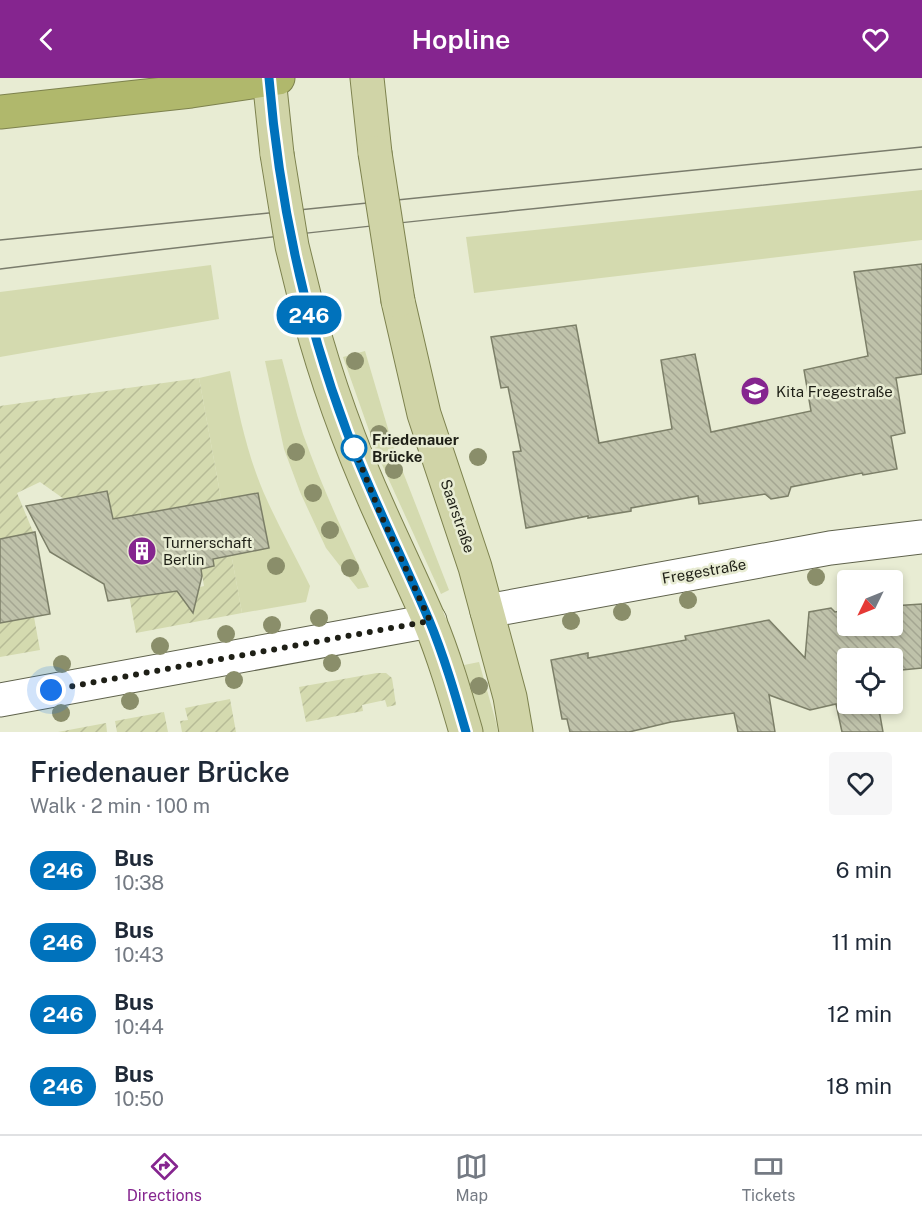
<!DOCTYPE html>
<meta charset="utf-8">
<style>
:root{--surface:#fff;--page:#f6f6f7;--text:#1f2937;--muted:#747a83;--line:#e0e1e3;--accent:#85258f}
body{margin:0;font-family:"Public Sans",sans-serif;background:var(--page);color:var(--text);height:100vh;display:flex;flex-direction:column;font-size:22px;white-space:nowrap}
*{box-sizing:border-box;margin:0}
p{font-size:20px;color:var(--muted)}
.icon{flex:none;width:33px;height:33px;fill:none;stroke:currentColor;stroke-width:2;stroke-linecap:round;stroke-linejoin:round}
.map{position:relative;height:654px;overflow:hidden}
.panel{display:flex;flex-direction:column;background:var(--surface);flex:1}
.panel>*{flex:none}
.badge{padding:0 12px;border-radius:20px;font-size:21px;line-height:39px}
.needle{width:39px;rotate:227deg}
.tools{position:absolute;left:837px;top:492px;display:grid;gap:12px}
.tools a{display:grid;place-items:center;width:66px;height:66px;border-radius:6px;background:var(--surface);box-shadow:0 3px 9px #0003;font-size:30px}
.you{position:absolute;width:30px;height:30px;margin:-15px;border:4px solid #fff;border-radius:50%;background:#1a73e8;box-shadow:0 0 0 9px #1a73e833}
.map>.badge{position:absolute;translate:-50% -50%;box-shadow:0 0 0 3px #fff}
.round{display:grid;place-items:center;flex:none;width:63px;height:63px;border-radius:6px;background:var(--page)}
.overview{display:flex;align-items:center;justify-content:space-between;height:102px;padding:0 30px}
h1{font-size:28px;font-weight:600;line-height:45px}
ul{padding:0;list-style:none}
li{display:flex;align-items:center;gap:18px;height:72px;padding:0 30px}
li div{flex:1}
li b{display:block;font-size:22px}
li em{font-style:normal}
li .badge{min-width:66px;font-weight:700;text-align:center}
header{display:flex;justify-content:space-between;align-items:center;height:78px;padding:0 30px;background:var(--accent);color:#fff;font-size:27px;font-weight:600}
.menu{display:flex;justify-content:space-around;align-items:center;height:84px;border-top:2px solid var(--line);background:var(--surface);font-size:16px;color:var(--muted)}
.menu a{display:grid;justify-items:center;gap:3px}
.menu .active{color:var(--accent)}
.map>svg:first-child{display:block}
.green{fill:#d4daaf}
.garden{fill:url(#garden-furrows)}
.building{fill:url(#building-back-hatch);stroke:#7c7f68;stroke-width:1.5}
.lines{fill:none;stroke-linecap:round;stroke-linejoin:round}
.minor-casing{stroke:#5f624c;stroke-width:35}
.major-casing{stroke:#7d824e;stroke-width:35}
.highway-casing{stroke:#7d824e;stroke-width:35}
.minor{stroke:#fff;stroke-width:33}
.major{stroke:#d0d4a7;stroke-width:33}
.highway{stroke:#b0b86c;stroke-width:33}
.tram{stroke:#7a7c6c;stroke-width:1.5}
.major-bridge-casing{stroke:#7d824e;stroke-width:35;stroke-linecap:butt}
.major-bridge{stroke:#d0d4a7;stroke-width:33}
.tree{fill:#8a8e6a}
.line-casing{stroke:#fff;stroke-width:14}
.line{stroke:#0072bc;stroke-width:9}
.walk{stroke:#1e1f16;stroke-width:6;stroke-dasharray:0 10.8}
.stop-dot{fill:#fff;stroke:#0072bc;stroke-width:3}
.labels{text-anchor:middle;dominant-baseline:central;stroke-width:5;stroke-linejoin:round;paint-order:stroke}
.poi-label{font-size:15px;fill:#1e1f16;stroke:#e8ecd3;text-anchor:start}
.stop-label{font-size:15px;font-weight:bold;fill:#1e1f16;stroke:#e8ecd3;text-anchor:start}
.street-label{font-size:15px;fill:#1e1f16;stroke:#e8ecd3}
</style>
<header><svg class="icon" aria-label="back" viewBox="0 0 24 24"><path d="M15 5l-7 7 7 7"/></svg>Hopline<svg class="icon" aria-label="heart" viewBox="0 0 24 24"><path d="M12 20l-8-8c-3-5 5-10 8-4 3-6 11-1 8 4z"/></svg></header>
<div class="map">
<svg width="922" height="654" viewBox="0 0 922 654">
<defs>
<pattern id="garden-furrows" width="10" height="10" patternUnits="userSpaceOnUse" patternTransform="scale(1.5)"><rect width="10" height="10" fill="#d4daaf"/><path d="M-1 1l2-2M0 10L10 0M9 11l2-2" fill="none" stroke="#b6bb96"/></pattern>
<pattern id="building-back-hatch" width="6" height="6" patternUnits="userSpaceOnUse" patternTransform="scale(1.5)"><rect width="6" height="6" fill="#bfc2aa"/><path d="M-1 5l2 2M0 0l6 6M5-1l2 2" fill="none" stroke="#a4a692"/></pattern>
</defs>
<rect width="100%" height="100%" fill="#e8ecd3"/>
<g class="green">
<polygon points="922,112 922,162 474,215 466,159"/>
<polygon points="211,187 219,241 0,279 0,214"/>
<polygon points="365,273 394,371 449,512 441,516 378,378 343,279"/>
<path d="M282 281C289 306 295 332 303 356 322 409 345 459 369 509L358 511 326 470 300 414 284 371 265 283Z"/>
<path d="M230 293C239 336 248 381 267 422 280 451 296 479 310 508L306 524 242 535 199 300Z"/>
<polygon points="479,584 496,644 498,654 483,654 464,587"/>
</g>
<g class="garden">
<polygon points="199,300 242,535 136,555 129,517 177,513 197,518 200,509 204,508 201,491 114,444 64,421 40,404 17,415 36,461 20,464 19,457 0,461 0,328"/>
<polygon points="34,539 40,572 0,579 0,541"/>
<polygon points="377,595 386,595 392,600 396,627 387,629 385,622 362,627 363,633 306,644 299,609"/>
<polygon points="230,621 236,654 182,654 180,643 188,642 185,630"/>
<polygon points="164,634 168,654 117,654 115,643"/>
<polygon points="106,645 107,654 58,654"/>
</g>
<g class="building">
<polygon points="922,186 922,296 896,300 905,355 891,358 897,391 863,397 862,395 791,409 788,418 771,421 765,416 699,426 698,418 631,430 631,433 588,440 588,438 526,450 513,374 521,373 508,309 501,310 491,259 576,247 599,365 672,351 661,282 695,276 711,354 811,333 804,292 868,278 854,194"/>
<polygon points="107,413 113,441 258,415 269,470 213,481 214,488 201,491 202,498 193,535 177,513 108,523 104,506 50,474 26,428"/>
<polygon points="35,454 50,536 0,545 0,461"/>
<polygon points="922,526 922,590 892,593 892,580 848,580 848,626 878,626 883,654 842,654 836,626 810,632 769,617 775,654 738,654 734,635 671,644 629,654 570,654 567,641 562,641 551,582 588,575 588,580 686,562 685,558 769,542 805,580 809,534 831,530 835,534 848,532 848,548 892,548 892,528"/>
</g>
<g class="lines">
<g class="minor-casing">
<g id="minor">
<polyline points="487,533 830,470 922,459"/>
<polyline points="0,622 430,543"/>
</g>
</g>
<g class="major-casing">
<g id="major">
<polyline points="269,0 277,76"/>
<polyline points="367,0 375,75"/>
<polyline points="398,223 424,336 475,489 510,619 516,654"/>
<path d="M309 237C327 304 351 370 380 434 396 470 413 505 429 542 444 578 455 616 466 654"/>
</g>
</g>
<g class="highway-casing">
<polyline id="highway" points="0,34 191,13 278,0"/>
</g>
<use href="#minor" class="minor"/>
<use href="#major" class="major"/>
<use href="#highway" class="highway"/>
<g class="tram">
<polyline points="0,162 922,69"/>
<path d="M0 191C307 153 614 122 922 91"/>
</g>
<g class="major-bridge-casing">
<g id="major-bridge">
<polyline points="375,75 398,223"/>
<polyline points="277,76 292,168 309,237"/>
</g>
</g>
<use href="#major-bridge" class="major-bridge"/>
</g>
<g class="tree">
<circle cx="355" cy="283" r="9"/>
<circle cx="379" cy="356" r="9"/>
<circle cx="296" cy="374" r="9"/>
<circle cx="478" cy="379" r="9"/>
<circle cx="394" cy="392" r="9"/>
<circle cx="313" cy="415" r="9"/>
<circle cx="330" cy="452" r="9"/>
<circle cx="276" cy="488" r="9"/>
<circle cx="350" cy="490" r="9"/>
<circle cx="816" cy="499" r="9"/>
<circle cx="688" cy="522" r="9"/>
<circle cx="622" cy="534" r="9"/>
<circle cx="319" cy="540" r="9"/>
<circle cx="571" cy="543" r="9"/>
<circle cx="272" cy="547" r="9"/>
<circle cx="226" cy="556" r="9"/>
<circle cx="160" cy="568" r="9"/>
<circle cx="332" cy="585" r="9"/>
<circle cx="62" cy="586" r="9"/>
<circle cx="234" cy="602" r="9"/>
<circle cx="479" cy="608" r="9"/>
<circle cx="130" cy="623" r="9"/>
<circle cx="61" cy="635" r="9"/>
</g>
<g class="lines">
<g class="line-casing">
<path id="line" d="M269 0C279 122 304 240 347 354 371 418 402 479 429 542 444 578 455 616 466 654"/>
</g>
<use href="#line" class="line"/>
<polyline class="walk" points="51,612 430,543 380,435 354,370"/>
</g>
<defs>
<g id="school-disc" transform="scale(1.5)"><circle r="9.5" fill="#85258f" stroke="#e8ecd3"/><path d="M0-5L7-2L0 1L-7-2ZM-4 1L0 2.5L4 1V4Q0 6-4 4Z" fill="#fff"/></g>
<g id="building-disc" transform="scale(1.5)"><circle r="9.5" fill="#85258f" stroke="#e8ecd3"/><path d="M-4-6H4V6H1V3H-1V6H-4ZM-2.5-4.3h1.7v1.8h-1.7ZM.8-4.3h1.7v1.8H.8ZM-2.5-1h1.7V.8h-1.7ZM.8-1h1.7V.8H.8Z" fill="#fff"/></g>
</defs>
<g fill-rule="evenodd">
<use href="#school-disc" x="755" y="313"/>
<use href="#building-disc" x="142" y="473"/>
</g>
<circle class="stop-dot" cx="354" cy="370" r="12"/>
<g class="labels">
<g class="poi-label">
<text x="776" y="313">Kita Fregestraße</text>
<text x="163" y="464">Turnerschaft<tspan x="163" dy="17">Berlin</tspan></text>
</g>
<g class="stop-label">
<text x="372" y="361">Friedenauer<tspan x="372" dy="17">Brücke</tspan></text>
</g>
<g class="street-label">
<text transform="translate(458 438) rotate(71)">Saarstraße</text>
<text transform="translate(704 493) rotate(-10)">Fregestraße</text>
</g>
</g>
</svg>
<div class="tools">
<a><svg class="needle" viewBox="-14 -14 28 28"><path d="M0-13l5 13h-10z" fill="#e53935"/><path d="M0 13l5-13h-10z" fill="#747a83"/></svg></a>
<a><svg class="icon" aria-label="locate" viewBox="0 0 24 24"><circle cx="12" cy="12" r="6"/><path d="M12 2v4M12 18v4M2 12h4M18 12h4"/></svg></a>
</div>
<div class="you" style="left:51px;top:612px"></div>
<b class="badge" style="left:309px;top:237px;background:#0072bc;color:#fff">246</b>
</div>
<section class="panel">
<div class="overview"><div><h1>Friedenauer Brücke</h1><p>Walk · 2 min · 100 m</p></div><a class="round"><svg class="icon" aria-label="heart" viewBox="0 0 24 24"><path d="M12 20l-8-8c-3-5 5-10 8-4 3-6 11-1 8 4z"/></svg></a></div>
<ul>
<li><span class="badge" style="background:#0072bc;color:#fff">246</span><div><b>Bus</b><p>10:38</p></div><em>6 min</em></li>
<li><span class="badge" style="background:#0072bc;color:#fff">246</span><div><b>Bus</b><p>10:43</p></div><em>11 min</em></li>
<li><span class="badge" style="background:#0072bc;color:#fff">246</span><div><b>Bus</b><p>10:44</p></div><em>12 min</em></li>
<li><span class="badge" style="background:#0072bc;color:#fff">246</span><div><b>Bus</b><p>10:50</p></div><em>18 min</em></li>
</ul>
</section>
<nav class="menu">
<a class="active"><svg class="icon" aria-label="directions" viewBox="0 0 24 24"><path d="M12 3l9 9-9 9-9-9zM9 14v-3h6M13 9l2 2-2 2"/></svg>Directions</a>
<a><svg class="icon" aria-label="map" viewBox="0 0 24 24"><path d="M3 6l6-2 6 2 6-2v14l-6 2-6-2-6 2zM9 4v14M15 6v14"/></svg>Map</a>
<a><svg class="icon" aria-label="tickets" viewBox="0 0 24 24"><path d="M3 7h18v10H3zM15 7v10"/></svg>Tickets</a>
</nav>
